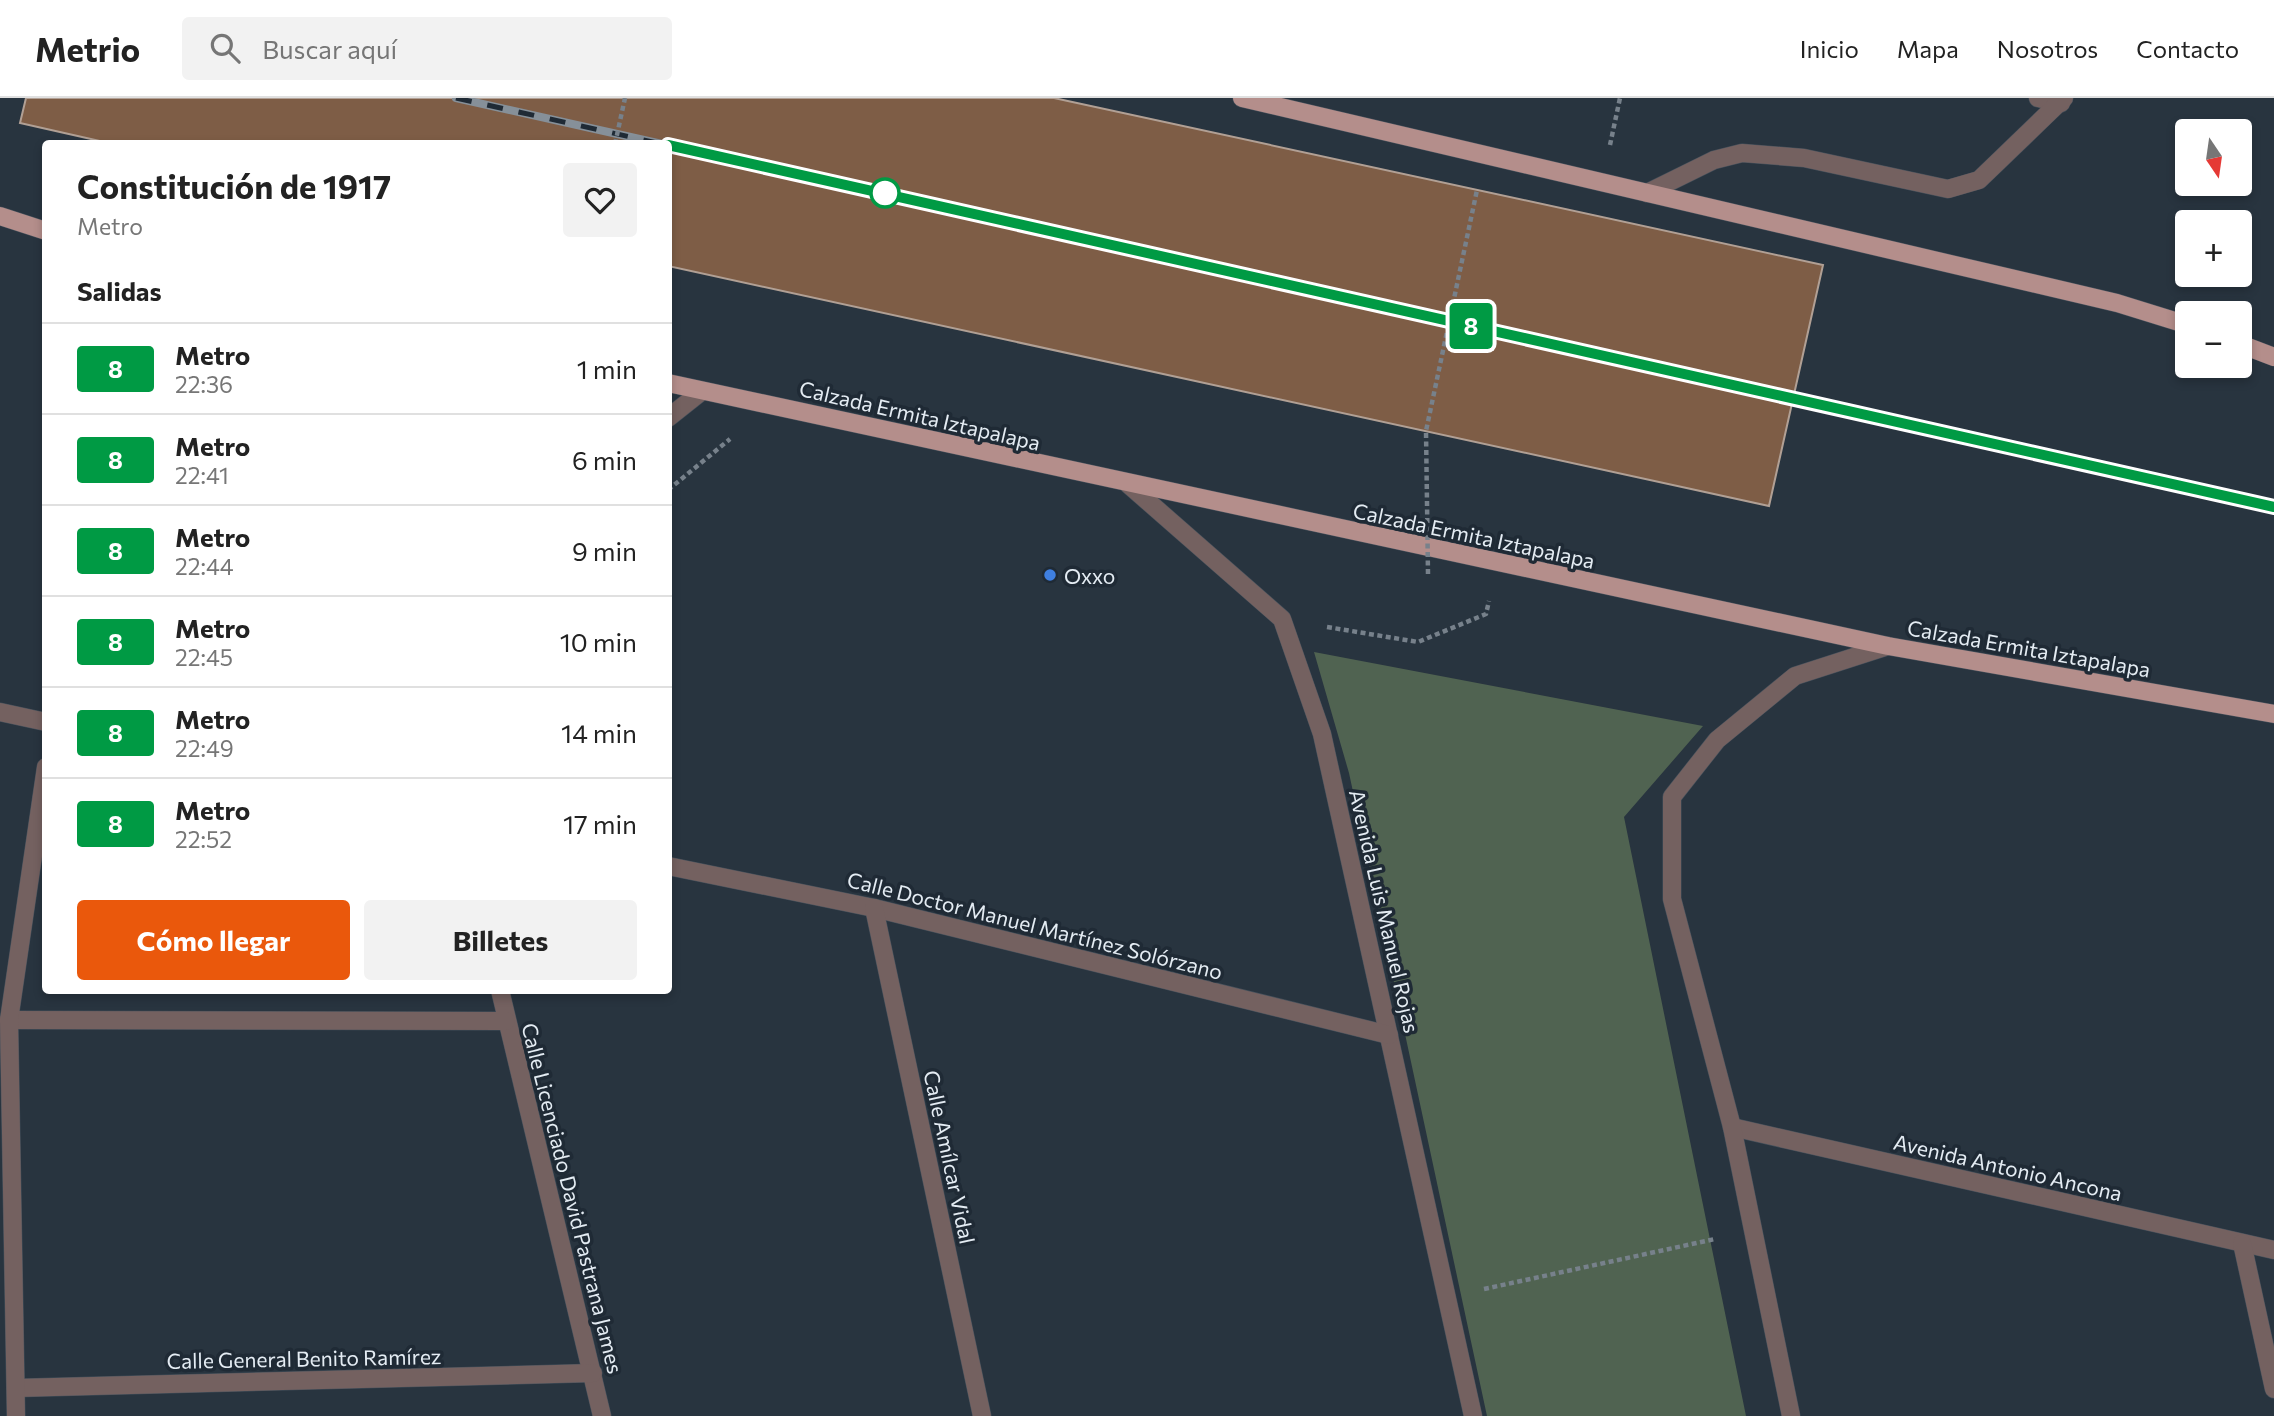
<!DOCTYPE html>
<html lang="es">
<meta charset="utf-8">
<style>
:root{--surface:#fff;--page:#f2f2f2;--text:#222;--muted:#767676;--line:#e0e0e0;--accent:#ea580c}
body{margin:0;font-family:Commissioner,sans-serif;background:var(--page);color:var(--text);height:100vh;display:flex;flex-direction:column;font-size:26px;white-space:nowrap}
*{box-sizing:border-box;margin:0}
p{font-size:23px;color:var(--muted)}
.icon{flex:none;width:38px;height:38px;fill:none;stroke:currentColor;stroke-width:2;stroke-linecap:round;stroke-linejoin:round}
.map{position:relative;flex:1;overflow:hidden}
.details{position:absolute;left:42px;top:42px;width:630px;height:854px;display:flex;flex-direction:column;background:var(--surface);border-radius:7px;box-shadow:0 4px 10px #0003}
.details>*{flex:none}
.badge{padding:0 14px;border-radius:5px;font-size:24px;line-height:46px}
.needle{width:46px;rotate:167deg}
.controls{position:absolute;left:2175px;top:21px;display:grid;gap:14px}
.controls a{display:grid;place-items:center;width:77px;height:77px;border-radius:7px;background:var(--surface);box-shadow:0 4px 10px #0003;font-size:35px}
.map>.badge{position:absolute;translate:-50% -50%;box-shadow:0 0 0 4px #fff}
h2{padding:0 35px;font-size:26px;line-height:63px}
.round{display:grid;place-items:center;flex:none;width:74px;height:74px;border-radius:7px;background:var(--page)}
.head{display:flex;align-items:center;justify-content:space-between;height:119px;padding:0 35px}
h1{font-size:33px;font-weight:700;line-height:52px}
.primary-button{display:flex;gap:14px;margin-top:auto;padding:14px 35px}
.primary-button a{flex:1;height:80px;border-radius:7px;background:var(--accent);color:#fff;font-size:28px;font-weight:700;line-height:80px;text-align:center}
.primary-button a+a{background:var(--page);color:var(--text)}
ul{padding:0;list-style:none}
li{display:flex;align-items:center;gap:21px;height:91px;padding:0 35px;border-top:2px solid var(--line)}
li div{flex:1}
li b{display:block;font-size:26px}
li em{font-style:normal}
li .badge{min-width:77px;font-weight:700;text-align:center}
header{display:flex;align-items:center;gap:42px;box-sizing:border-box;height:98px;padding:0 35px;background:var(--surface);border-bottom:2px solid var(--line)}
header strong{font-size:33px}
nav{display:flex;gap:38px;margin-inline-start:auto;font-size:24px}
.search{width:490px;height:63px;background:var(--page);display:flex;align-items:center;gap:18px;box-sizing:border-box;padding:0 24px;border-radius:7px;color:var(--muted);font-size:26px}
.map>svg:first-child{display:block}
.green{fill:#506351}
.building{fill:#7e5d46;stroke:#b1a095;stroke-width:2}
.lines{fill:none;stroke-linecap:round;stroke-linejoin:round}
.minor-casing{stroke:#46515c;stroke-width:19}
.major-casing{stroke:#46515c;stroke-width:19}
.path{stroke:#77818b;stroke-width:4.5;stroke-dasharray:5 3.5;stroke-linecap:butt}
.minor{stroke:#746160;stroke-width:18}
.major{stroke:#b48e8b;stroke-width:18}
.rail-casing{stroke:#869099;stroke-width:8}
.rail{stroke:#1f2a35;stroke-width:5;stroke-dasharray:16;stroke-linecap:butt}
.path-bridge{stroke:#77818b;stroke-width:4.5;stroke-dasharray:5 3.5;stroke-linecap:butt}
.line-casing{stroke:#fff;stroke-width:16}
.line{stroke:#009a44;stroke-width:10}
.stop-dot{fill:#fff;stroke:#009a44;stroke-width:3.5}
.shop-dot{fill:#3f7fe0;stroke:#1f2a35;stroke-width:2.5}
.labels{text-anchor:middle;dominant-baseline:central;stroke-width:7;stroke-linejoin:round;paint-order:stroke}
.street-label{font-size:21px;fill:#e4ecf3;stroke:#1f2a35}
.poi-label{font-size:21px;fill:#e4ecf3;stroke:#1f2a35;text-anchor:start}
</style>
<header>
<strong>Metrio</strong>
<div class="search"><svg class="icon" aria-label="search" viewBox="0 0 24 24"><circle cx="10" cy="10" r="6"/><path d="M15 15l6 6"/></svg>Buscar aquí</div>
<nav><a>Inicio</a><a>Mapa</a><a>Nosotros</a><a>Contacto</a></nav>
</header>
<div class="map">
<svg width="2274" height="1318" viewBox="0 0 2274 1318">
<rect width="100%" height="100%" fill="#28343f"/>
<polygon class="green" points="1314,554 1703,628 1624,719 1746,1318 1487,1318 1349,675"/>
<polygon class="building" points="26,0 1054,0 1823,167 1769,408 668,168 668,46 113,46 20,25"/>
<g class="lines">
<g class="minor-casing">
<g id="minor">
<polyline points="2038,0 2061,5"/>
<polyline points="1647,95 1714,62 1742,55 1804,60 1948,91 1979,82 2064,0"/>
<polyline points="668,320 702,293"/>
<polyline points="1128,386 1282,521 1322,636 1473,1318"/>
<polyline points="0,614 46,624"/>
<polyline points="668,768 874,810 1389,937"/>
<polyline points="874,810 982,1318"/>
<polyline points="500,892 602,1318"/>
<polyline points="9,922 506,923"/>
<polyline points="1732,1029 2274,1152"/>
<polyline points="2242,1145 2274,1291"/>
<polyline points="16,1290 593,1275"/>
<polyline points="16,1318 9,922 46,669"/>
<polyline points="1791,1318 1732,1029 1672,801 1672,699 1717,642 1795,578 1888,548"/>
</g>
</g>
<g class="major-casing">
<g id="major">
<polyline points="1242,0 2117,205 2188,227"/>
<polyline points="0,118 46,133"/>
<polyline points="2240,246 2274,259"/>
<polyline points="668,285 1888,548 2274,616"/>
</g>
</g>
<g class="path">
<polyline points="1610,47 1620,0"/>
<polyline points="668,392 730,341"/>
<polyline points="1327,529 1418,544 1486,516 1489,503"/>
<polyline points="1484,1191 1715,1141"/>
</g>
<use href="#minor" class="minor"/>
<use href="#major" class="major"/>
<g class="rail-casing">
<g id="rail">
<polyline points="456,0 662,46"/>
<polyline points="668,47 2274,409"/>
</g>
</g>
<use href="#rail" class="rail"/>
<g class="path-bridge">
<polyline points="615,46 625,0"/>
<polyline points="1428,476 1426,333 1477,92"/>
</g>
</g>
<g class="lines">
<g class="line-casing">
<polyline id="line" points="668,47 2274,409"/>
</g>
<use href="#line" class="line"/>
</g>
<circle class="stop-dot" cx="885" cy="95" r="14"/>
<circle class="shop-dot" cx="1050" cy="477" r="7"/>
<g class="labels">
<g class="street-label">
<text transform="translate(920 317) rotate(13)">Calzada Ermita Iztapalapa</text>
<text transform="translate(1474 437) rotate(12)">Calzada Ermita Iztapalapa</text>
<text transform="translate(2029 550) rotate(10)">Calzada Ermita Iztapalapa</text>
<text transform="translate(1385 813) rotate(77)">Avenida Luis Manuel Rojas</text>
<text transform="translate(1035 827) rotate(14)">Calle Doctor Manuel Martínez Solórzano</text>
<text transform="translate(950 1059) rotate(78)">Calle Amílcar Vidal</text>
<text transform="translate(2008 1069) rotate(13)">Avenida Antonio Ancona</text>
<text transform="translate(573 1100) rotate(76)">Calle Licenciado David Pastrana James</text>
<text transform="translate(304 1260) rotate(-1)">Calle General Benito Ramírez</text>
</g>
<g class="poi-label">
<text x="1064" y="477">Oxxo</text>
</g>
</g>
</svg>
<div class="controls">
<a><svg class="needle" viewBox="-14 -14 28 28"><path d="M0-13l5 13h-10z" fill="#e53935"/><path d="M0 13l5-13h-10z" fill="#767676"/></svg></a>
<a>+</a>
<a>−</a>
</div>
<b class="badge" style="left:1471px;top:228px;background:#009a44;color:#fff">8</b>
<section class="details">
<div class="head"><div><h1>Constitución de 1917</h1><p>Metro</p></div><a class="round"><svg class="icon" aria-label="heart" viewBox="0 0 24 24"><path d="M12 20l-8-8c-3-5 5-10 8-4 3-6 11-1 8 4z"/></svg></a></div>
<h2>Salidas</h2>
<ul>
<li><span class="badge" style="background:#009a44;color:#fff">8</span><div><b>Metro</b><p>22:36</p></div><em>1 min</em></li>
<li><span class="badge" style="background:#009a44;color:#fff">8</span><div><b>Metro</b><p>22:41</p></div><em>6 min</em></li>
<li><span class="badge" style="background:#009a44;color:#fff">8</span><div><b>Metro</b><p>22:44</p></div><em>9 min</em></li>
<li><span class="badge" style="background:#009a44;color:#fff">8</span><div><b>Metro</b><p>22:45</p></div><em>10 min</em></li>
<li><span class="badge" style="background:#009a44;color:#fff">8</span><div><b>Metro</b><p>22:49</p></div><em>14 min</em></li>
<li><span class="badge" style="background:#009a44;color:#fff">8</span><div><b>Metro</b><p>22:52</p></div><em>17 min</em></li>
</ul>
<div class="primary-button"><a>Cómo llegar</a><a>Billetes</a></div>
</section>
</div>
